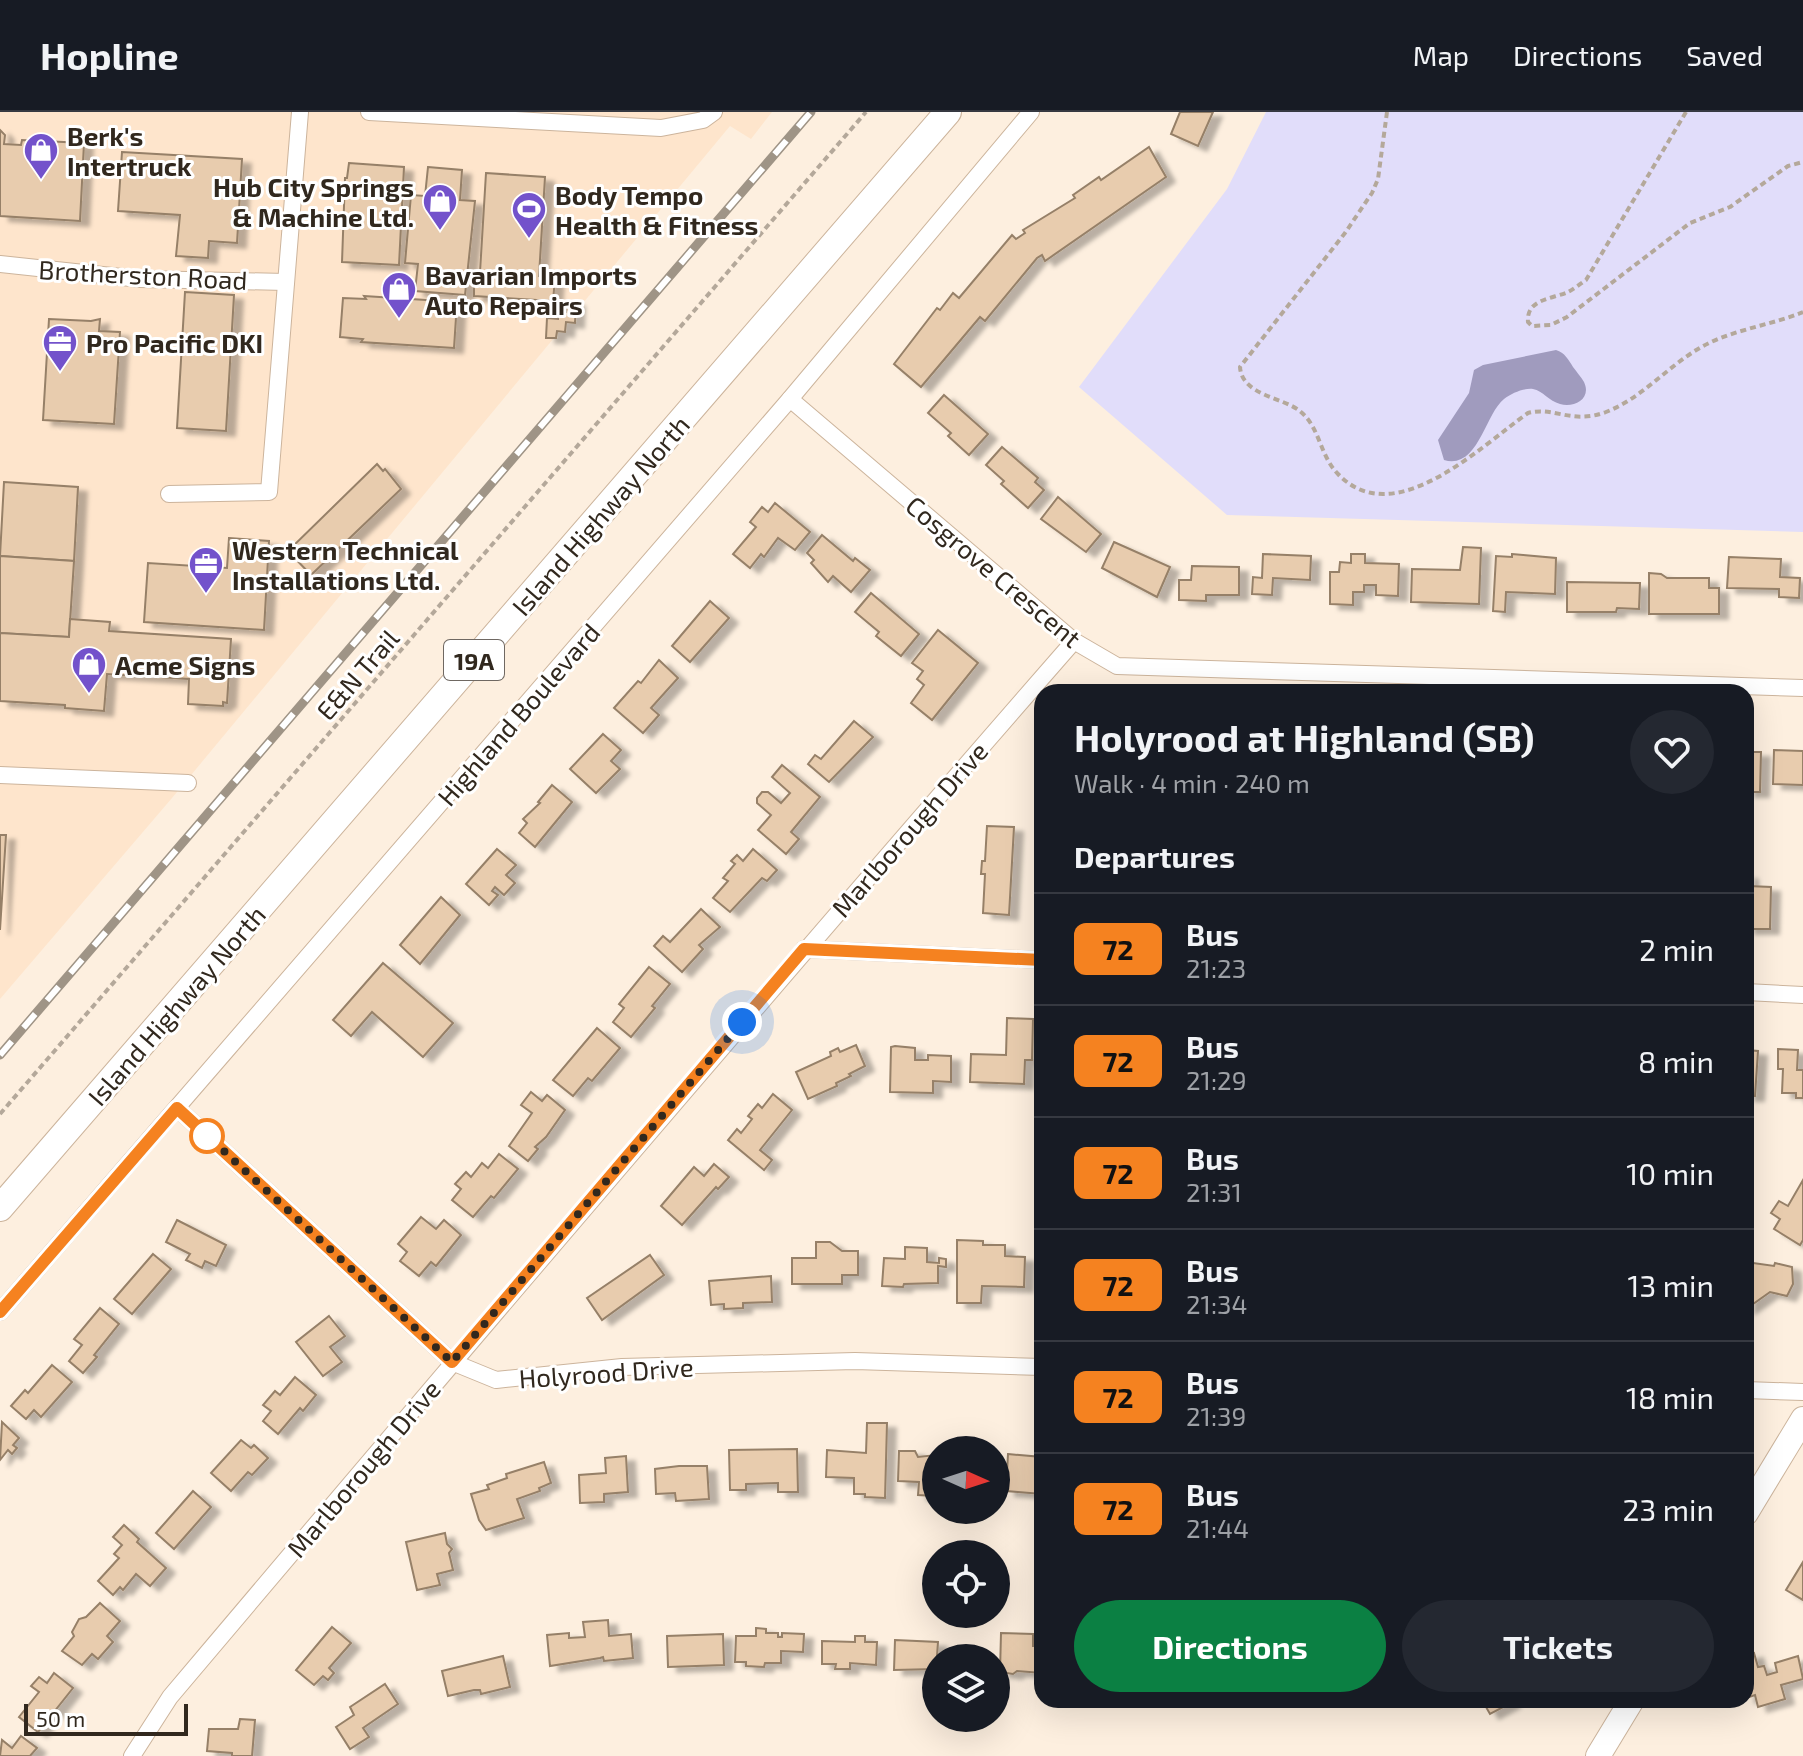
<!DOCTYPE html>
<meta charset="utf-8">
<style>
:root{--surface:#171b24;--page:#242831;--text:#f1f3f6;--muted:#9ea1a6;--line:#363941;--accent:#0b8043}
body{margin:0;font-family:"Exo 2",sans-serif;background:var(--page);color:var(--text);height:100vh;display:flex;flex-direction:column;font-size:30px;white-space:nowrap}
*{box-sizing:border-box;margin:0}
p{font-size:26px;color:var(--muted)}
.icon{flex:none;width:44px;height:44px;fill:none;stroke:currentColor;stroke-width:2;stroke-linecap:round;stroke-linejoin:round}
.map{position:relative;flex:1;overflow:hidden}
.panel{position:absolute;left:1034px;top:572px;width:720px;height:1024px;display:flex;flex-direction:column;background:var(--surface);border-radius:24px;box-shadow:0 8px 32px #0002}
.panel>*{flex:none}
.badge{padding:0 16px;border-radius:12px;font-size:28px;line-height:52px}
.needle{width:52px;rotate:93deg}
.tools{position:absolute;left:922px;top:1324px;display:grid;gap:16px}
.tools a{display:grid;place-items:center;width:88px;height:88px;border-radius:50%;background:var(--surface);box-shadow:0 8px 32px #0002;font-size:40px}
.scale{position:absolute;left:24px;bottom:20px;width:164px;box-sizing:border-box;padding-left:8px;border:4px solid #31281e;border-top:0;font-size:22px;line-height:28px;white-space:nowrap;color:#31281e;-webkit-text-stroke:6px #fff;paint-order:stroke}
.you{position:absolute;width:40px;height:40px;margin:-20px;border:6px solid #fff;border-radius:50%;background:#1a73e8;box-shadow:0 0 0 12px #1a73e833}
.map>.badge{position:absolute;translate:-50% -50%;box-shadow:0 0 0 4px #fff}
h2{padding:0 40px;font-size:30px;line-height:72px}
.round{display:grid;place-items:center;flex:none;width:84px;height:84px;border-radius:42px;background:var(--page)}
.overview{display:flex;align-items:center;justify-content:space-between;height:136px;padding:0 40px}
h1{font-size:38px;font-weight:700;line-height:60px}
.primary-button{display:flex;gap:16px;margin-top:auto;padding:16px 40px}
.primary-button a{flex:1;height:92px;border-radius:48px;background:var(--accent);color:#fff;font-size:32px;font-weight:700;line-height:92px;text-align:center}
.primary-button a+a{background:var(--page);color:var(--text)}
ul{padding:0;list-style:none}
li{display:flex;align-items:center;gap:24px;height:112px;padding:0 40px;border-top:2px solid var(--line)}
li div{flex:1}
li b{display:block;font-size:30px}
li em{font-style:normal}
li .badge{min-width:88px;font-weight:700;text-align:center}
header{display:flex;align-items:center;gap:48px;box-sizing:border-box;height:112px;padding:0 40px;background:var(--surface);border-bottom:2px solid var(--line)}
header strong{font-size:38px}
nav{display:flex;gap:44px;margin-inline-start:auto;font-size:28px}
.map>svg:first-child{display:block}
.built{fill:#fee5cc}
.green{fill:#e1ddfa}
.water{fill:#a09bbe}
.building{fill:#e8ccae;stroke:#968068;stroke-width:2;filter:url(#shadow)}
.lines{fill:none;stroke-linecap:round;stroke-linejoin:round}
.street-casing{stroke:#ccb49c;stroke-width:18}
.secondary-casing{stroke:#ccb49c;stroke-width:26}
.primary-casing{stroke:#ccb49c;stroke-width:28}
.path{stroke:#b4a89a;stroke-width:4;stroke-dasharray:6 4;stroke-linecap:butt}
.street{stroke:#fff;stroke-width:16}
.secondary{stroke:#fff;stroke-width:24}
.primary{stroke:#fff;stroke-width:26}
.rail-casing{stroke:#9f9486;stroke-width:9}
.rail{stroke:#fff;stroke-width:6;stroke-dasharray:18;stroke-linecap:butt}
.line-casing{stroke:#fff;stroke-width:18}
.line{stroke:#f58220;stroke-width:12}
.walk{stroke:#31281e;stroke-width:8;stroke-dasharray:0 14.4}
.stop-dot{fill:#fff;stroke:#f58220;stroke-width:4}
.labels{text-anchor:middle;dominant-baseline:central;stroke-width:6;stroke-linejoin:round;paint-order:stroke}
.shield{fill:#fff;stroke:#6f6862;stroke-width:2}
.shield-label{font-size:24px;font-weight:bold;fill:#31281e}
.poi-label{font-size:26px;font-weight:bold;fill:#31281e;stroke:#fff;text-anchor:start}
.street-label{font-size:26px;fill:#31281e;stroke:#fff}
</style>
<header>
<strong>Hopline</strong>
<nav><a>Map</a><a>Directions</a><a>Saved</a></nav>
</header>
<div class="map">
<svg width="1803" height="1644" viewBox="0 0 1803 1644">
<defs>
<filter id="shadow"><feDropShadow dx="9" dy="5" stdDeviation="2" flood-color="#0004"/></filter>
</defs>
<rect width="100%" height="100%" fill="#fdefdf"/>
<polygon class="built" points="0,0 772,0 751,27 730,14 172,686 0,887"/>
<polygon class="green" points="1266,0 1803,0 1803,420 1227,403 1079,275 1227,77"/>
<path class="water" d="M1556 238C1565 241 1568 247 1573 255 1576 259 1581 265 1584 270 1592 287 1574 296 1560 292 1549 289 1543 279 1533 277 1523 276 1512 281 1504 287 1485 302 1478 358 1444 348L1438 328 1469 281 1474 258 1483 253Z"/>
<g class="building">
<polygon points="1180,0 1213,0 1198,34 1171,22"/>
<polygon points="0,18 5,23 4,32 21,33 22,28 84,31 80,109 0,104"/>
<polygon points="1149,35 1166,65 1045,149 1042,143 1037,146 985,209 980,205 921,275 894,252 937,196 940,198 953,181 959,186 1012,123 1016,127 1025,121 1023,118 1075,86 1073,83 1099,65 1101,68"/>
<polygon points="122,40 242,47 237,131 209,129 208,146 176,144 180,103 118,99"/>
<polygon points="349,51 404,55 399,153 342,150 345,66 347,66"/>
<polygon points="428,55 462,58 460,88 475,89 465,183 415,179 418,152 405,151 411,83 425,84"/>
<polygon points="486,61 545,65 539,164 555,166 553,189 474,184 474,160 480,160"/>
<polygon points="185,180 234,183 226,319 177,316"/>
<polygon points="364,184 457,190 454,236 361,230 363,227 340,225 343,186 366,187"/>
<polygon points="567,189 576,190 575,211 566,210 565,220 557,219 556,226 546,226 547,206 558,207 558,199 566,200"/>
<polygon points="49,207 91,209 100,207 99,219 120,220 114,312 43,308"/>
<polygon points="944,283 988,322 969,343 948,324 951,321 928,301"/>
<polygon points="1002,335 1038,366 1035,370 1044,378 1028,396 1001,372 1004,369 986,353"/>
<polygon points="377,352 383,359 385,357 401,377 311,463 288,439"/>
<polygon points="4,370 78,375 74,449 0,444"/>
<polygon points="1058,385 1101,422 1086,440 1041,407"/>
<polygon points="775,391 810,420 795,438 778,426 764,445 761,442 750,456 733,442 756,415 750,410 762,395 768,400"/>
<polygon points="822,423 853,449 855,446 870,458 851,480 833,464 828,470 811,451 814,448 807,441"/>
<polygon points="229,426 269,429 264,518 144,510 148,451 227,456"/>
<polygon points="1114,430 1170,455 1157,485 1102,456"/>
<polygon points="1463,435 1481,436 1479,492 1411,490 1412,457 1460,458"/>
<polygon points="1263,442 1311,444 1310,468 1273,466 1272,483 1252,482 1253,465 1262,466"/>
<polygon points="1351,442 1365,442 1365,451 1399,452 1398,484 1376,483 1376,473 1364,473 1364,480 1353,480 1353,493 1330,492 1330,460 1339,460 1340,450 1351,451"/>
<polygon points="1512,442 1556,446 1555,482 1506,480 1505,500 1493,499 1496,444 1512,445"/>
<polygon points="0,444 74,449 69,525 0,521"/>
<polygon points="1729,445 1781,447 1780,465 1800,466 1799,486 1779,485 1779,477 1727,476"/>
<polygon points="1192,454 1239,455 1239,483 1206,483 1206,489 1179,488 1179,468 1191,468"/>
<polygon points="1649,461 1661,462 1667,466 1709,466 1709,476 1719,476 1719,502 1649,502"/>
<polygon points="1567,470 1640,471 1639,497 1617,496 1616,500 1567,500"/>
<polygon points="871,481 919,522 901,544 876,524 879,520 855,500"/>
<polygon points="710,489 729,506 690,550 672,534"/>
<polygon points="70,507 110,510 109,519 231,527 227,591 223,590 223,594 188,592 189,567 107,562 104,599 65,596 65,593 0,589 0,521 69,525"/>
<polygon points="938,518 978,551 932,608 911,591 924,573 917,567 923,559 912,551"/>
<polygon points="659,548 678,566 651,596 659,603 643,621 614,596 638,569 641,571"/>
<polygon points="854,609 873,625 829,670 808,652 815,643 821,647"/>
<polygon points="603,622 621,638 611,649 620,657 596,681 570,657"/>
<polygon points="1774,638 1803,639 1803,673 1773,672"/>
<polygon points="1746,640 1761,640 1760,680 1746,680"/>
<polygon points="782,653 820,685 791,720 799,727 786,742 758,718 771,703 757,691 757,686 762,680 768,680 781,691 790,681 772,665"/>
<polygon points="552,673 572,690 535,735 519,721 527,711 523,707 540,691 538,690"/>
<polygon points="987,714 1014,715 1009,803 983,801 985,762 981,762 982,749 985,749"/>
<polygon points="0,723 6,723 0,818"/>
<polygon points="497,737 516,753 506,763 515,771 504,783 495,775 492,779 498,783 489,793 466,772"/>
<polygon points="753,737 777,758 767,769 762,766 730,800 713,786 728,769 723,766 735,752 731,749 737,743 743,749"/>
<polygon points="1746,762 1749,763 1749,774 1771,775 1770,817 1746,817"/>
<polygon points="441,785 460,803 420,852 400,833"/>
<polygon points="701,797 720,815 699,833 703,837 682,860 654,834 663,824 670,830"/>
<polygon points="383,851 453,911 423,945 372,900 351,924 333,908"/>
<polygon points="649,855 670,872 652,894 655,896 631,925 613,910 624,896 619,892"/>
<polygon points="1007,906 1033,907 1032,948 1025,948 1024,972 970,970 971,942 1006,943"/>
<polygon points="597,916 620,936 592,969 588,966 573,984 553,968"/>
<polygon points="856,933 865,954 849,962 851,964 836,971 837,974 808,987 796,960 831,944 830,940 838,936 840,940"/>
<polygon points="895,934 915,936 915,948 928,948 928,943 951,944 951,970 933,969 933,981 890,980 891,935"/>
<polygon points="1778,937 1798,938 1797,958 1803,958 1803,986 1796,986 1796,981 1782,981 1783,957 1778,957"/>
<polygon points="1746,938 1758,939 1755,984 1746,984"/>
<polygon points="531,980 542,989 547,983 565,998 546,1025 535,1035 538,1037 528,1049 509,1034 532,1001 521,993"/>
<polygon points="773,982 792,998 760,1038 772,1048 764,1058 728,1028 737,1017 741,1021 752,1007 748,1004 758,992 762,996"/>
<polygon points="499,1042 518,1057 494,1086 491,1084 473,1105 452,1088 461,1077 455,1072 466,1060 471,1065 482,1051 488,1056"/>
<polygon points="714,1052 729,1065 718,1077 716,1075 682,1113 661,1094 694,1055 704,1064"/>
<polygon points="1803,1068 1803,1128 1800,1133 1774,1117 1780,1107 1771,1101 1779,1089 1788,1094"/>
<polygon points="421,1105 436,1117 444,1108 461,1123 436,1154 431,1150 419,1164 400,1149 407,1140 398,1132"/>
<polygon points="177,1108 226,1133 216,1154 205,1149 202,1156 186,1148 190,1142 166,1130"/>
<polygon points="957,1128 983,1129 983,1133 1005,1133 1005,1144 1025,1145 1024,1175 982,1174 981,1191 957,1191"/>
<polygon points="816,1130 830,1130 842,1139 858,1139 858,1163 842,1163 842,1172 792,1172 792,1146 816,1146"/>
<polygon points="905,1135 927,1136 927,1150 939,1151 939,1146 946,1147 946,1155 938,1154 938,1171 904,1172 903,1175 882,1174 884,1146 905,1147"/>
<polygon points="153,1142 171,1157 132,1202 114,1187"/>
<polygon points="650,1143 664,1163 602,1208 587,1186"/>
<polygon points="1746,1150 1774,1154 1775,1151 1792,1155 1793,1172 1787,1184 1770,1180 1746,1197"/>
<polygon points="771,1164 772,1190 743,1191 743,1196 724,1197 724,1192 711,1193 709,1169"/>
<polygon points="100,1196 119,1212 94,1243 97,1245 83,1261 69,1249 82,1233 74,1227"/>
<polygon points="329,1204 345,1224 330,1235 342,1250 323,1264 296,1230"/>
<polygon points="52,1253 72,1270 41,1305 34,1298 26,1307 11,1294 25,1278 28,1281"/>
<polygon points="295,1265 316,1283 303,1299 300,1296 278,1322 263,1309 271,1299 263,1293 275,1279 280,1283"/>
<polygon points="2,1310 19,1326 13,1333 17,1336 12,1342 8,1338 0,1348"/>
<polygon points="867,1311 887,1311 885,1386 865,1385 865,1382 854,1382 854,1366 826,1365 827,1338 866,1341"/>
<polygon points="241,1328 251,1336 254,1333 268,1346 252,1363 248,1360 231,1379 211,1361"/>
<polygon points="797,1337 798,1380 778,1380 778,1371 746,1372 746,1378 730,1378 729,1338"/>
<polygon points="899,1339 915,1339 918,1345 936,1343 934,1384 918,1383 919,1370 898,1369"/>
<polygon points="1008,1342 1042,1345 1042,1382 1006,1379"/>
<polygon points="626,1344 628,1380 604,1382 604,1390 580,1391 579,1363 606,1361 605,1346"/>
<polygon points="544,1350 551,1371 539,1376 540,1379 517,1387 524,1406 486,1418 479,1408 471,1382 489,1377 487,1373 507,1366 506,1362"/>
<polygon points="679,1354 707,1354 709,1387 676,1389 675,1381 656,1382 655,1357"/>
<polygon points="193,1379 211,1395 174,1437 156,1421"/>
<polygon points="124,1413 139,1427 137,1430 166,1456 150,1474 136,1462 123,1478 120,1475 113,1483 98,1469 119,1446 114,1442 122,1433 113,1425"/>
<polygon points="445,1421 447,1432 452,1437 449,1441 453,1458 437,1462 440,1473 417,1478 406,1430"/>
<polygon points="1803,1450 1803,1488 1786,1478"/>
<polygon points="100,1491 120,1509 107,1524 113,1530 98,1547 92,1542 82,1553 62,1539 74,1524 72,1520 79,1507 86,1505"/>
<polygon points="608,1508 609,1524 631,1522 633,1546 604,1549 603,1545 600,1546 550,1554 547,1523 569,1521 569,1526 585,1525 583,1510"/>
<polygon points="332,1515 351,1531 329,1556 334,1561 328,1568 323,1564 314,1573 296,1558"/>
<polygon points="756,1516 766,1517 766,1521 778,1521 778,1525 782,1525 782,1521 804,1522 803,1540 781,1539 781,1551 765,1551 764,1555 746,1554 746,1550 735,1550 736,1524 756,1524"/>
<polygon points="1001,1521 1033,1522 1033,1534 1042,1534 1042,1561 1017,1559 1013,1562 1000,1560"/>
<polygon points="723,1522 724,1553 668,1555 667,1524"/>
<polygon points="855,1524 865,1524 865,1530 877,1530 876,1553 850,1551 850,1557 835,1557 836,1552 822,1552 822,1529 855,1530"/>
<polygon points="895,1528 938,1530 936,1557 894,1558"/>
<polygon points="1754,1541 1758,1555 1764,1554 1767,1563 1777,1560 1775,1551 1798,1544 1803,1567 1781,1573 1785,1587 1758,1595 1755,1583 1746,1586 1746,1543"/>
<polygon points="503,1544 510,1575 481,1582 480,1578 474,1578 448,1584 442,1559"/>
<polygon points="54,1561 73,1576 38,1620 19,1605 39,1580 31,1574 39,1565 47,1571"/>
<polygon points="385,1572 398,1592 363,1616 369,1625 350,1637 336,1615 354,1603 350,1595"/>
<polygon points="1482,1588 1509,1588 1511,1591 1490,1602"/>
<polygon points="240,1607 255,1608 252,1644 232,1644 232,1641 207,1639 209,1617 238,1617"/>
<polygon points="21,1624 37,1636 30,1644 0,1644 2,1628 12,1636"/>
</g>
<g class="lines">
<g class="street-casing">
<g id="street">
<polyline points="369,0 661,16 703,8 714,0"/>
<polyline points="0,152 140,167 286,170"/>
<polyline points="790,287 1074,529 1117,554 1803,576"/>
<polyline points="169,382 269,380 300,0"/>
<polyline points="0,663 188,671"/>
<polyline points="804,837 1042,848"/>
<polyline points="1746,880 1803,883"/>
<polyline points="177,996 452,1250 496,1268 622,1255 855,1249 1042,1255"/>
<polyline points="0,1200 790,287 1031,0"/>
<polyline points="1746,1278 1803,1280"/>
<path d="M132 1644 170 1585C469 1231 769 878 1074 529"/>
</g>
</g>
<g class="secondary-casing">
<g id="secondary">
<polyline points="1746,1401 1803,1307"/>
<polyline points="1598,1644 1632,1588"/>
</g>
</g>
<g class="primary-casing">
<polyline id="primary" points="0,1096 948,0"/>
</g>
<g class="path">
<path d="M1387 0 1378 67 1372 81 1345 121 1240 255C1242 284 1284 285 1301 300 1320 316 1320 344 1338 362 1394 421 1481 334 1528 301 1554 294 1572 313 1606 300 1642 286 1666 256 1698 237 1729 218 1769 214 1803 200"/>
<path d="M1686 0 1586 168C1580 172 1574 177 1568 180 1552 187 1526 187 1528 210L1532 214 1551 213 1567 205 1690 111 1730 95 1788 54 1803 50"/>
<polyline points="0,1002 866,0"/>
</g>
<use href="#street" class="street"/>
<use href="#secondary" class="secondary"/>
<use href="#primary" class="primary"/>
<g class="rail-casing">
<polyline id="rail" points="0,943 811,0"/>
</g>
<use href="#rail" class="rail"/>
</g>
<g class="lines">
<g class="line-casing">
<polyline id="line" points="0,1200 177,996 452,1250 804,837 1042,848"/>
</g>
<use href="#line" class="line"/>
<polyline class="walk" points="207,1024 200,1017 452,1250 742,910"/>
</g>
<defs>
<g id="shop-pin" transform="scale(1.8)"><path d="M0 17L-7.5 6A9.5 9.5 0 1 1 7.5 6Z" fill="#7352cb" stroke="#fff"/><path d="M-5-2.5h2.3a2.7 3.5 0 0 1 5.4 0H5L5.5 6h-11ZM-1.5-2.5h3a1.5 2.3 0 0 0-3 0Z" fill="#fff"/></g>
<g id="stadium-pin" transform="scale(1.8)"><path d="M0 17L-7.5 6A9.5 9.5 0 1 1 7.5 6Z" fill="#7352cb" stroke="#fff"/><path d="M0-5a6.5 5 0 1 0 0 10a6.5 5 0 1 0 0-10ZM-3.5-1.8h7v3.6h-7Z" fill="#fff"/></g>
<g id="office-pin" transform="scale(1.8)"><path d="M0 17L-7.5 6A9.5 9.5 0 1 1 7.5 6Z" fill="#7352cb" stroke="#fff"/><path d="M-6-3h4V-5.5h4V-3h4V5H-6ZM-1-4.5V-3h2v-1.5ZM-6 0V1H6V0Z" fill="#fff"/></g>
</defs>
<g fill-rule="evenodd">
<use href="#shop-pin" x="41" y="38"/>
<use href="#shop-pin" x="440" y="89"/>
<use href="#stadium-pin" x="529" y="97"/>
<use href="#shop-pin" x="399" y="177"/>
<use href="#office-pin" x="60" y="230"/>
<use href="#office-pin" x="206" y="452"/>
<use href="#shop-pin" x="89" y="552"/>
</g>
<circle class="stop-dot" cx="207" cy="1024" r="16"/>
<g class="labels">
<rect class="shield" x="444" y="528" width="60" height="40" rx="6"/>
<g class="shield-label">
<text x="474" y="548">19A</text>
</g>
<g class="poi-label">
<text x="67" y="23">Berk's<tspan x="67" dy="30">Intertruck</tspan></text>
<text x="414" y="74" text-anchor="end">Hub City Springs<tspan x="414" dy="30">&amp; Machine Ltd.</tspan></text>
<text x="555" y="82">Body Tempo<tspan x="555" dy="30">Health &amp; Fitness</tspan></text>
<text x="425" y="162">Bavarian Imports<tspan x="425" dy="30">Auto Repairs</tspan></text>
<text x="86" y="230">Pro Pacific DKI</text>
<text x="232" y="437">Western Technical<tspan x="232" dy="30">Installations Ltd.</tspan></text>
<text x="115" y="552">Acme Signs</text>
</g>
<g class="street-label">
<text transform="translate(143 162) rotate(3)">Brotherston Road</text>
<text transform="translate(600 403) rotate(-49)">Island Highway North</text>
<text transform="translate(994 459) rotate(40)">Cosgrove Crescent</text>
<text transform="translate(357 562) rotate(-49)">E&amp;N Trail</text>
<text transform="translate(518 602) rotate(-49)">Highland Boulevard</text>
<text transform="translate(909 717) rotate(-49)">Marlborough Drive</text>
<text transform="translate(176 893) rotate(-49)">Island Highway North</text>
<text transform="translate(606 1260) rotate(-4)">Holyrood Drive</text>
<text transform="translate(363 1356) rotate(-50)">Marlborough Drive</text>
</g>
</g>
</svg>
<div class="tools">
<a><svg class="needle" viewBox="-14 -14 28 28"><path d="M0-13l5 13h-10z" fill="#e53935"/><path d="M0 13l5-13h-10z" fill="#9ea1a6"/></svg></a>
<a><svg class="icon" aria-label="locate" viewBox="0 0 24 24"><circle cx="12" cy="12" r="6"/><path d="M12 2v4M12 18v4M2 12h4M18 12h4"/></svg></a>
<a><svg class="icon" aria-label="layers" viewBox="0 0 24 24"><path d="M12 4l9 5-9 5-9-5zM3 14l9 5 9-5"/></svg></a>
</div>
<div class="scale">50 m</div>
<div class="you" style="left:742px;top:910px"></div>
<section class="panel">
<div class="overview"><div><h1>Holyrood at Highland (SB)</h1><p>Walk · 4 min · 240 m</p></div><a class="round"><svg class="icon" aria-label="heart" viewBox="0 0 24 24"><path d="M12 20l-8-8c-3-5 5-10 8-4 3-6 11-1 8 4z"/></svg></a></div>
<h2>Departures</h2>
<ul>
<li><span class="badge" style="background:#f58220;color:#111">72</span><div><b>Bus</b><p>21:23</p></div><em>2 min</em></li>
<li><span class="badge" style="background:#f58220;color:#111">72</span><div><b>Bus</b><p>21:29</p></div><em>8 min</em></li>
<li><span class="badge" style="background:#f58220;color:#111">72</span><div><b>Bus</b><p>21:31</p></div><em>10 min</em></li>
<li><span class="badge" style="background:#f58220;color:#111">72</span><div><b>Bus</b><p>21:34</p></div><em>13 min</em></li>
<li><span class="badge" style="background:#f58220;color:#111">72</span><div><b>Bus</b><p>21:39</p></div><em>18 min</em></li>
<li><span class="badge" style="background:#f58220;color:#111">72</span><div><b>Bus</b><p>21:44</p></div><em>23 min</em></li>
</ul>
<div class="primary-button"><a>Directions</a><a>Tickets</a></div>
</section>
</div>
